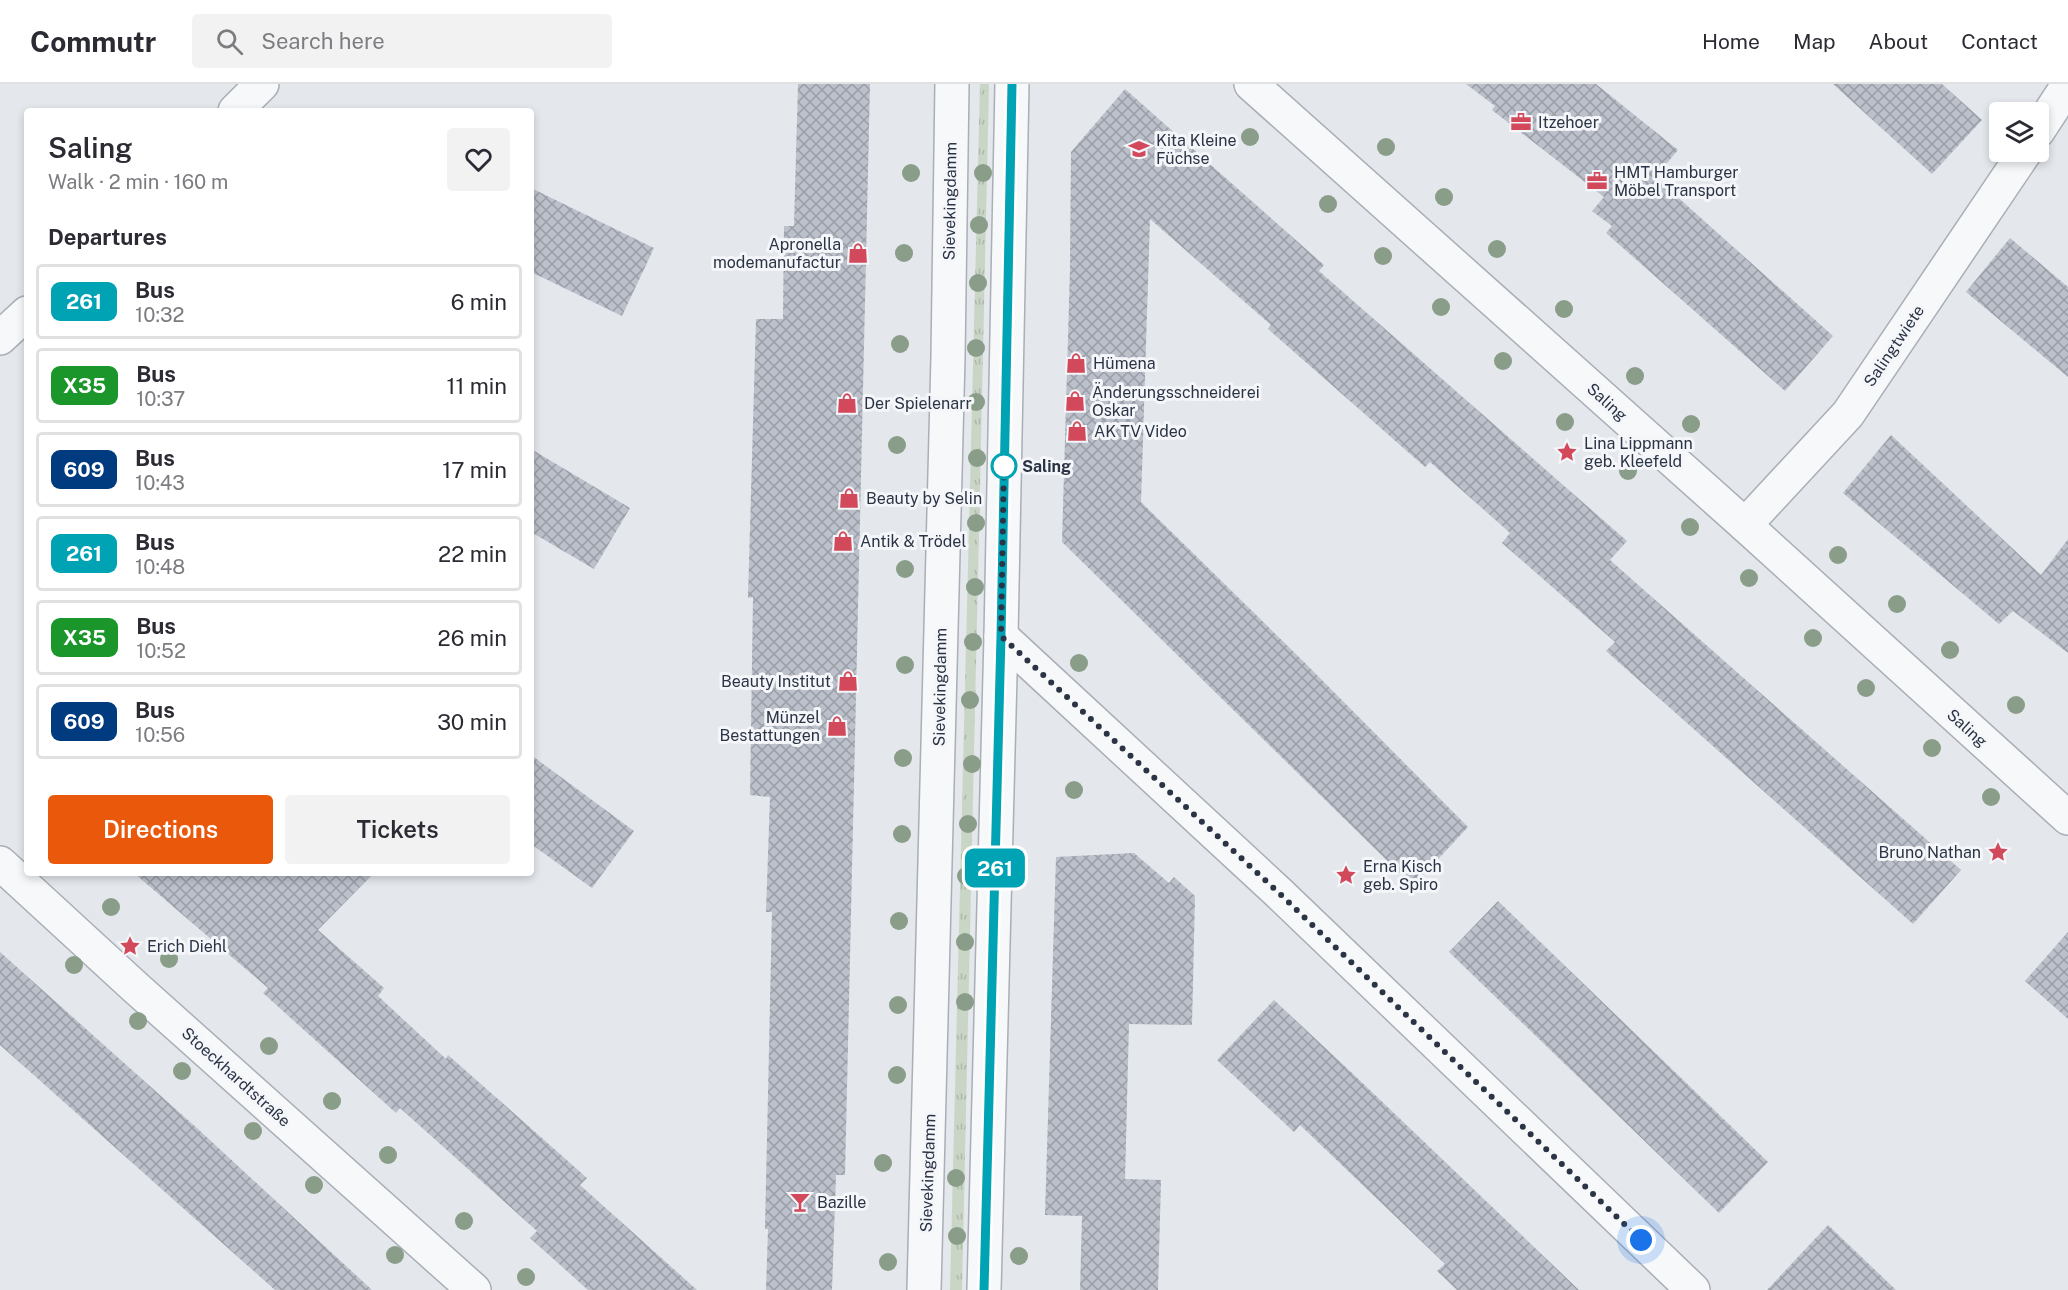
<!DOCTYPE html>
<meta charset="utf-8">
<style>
:root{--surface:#fff;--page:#f2f2f3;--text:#2b2b33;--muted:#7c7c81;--line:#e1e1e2;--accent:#ea580c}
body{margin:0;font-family:"Public Sans",sans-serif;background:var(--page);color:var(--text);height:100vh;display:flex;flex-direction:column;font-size:22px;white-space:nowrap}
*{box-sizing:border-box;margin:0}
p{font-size:20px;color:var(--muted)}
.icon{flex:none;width:33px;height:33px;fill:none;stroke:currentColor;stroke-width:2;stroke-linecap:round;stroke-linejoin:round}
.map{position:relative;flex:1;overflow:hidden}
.side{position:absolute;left:24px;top:24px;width:510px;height:768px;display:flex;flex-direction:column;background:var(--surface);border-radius:6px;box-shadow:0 3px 9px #0003}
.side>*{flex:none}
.badge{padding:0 12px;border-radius:9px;font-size:21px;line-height:39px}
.tools{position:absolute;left:1989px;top:18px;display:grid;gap:12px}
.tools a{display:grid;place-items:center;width:60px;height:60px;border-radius:6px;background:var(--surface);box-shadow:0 3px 9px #0003;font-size:30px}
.you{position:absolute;width:30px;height:30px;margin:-15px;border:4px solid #fff;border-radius:50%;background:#1a73e8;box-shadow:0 0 0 9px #1a73e833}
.map>.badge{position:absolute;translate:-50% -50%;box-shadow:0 0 0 3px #fff}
h2{padding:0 24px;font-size:22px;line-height:54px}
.round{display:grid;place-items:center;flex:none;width:63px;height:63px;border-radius:6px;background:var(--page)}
.summary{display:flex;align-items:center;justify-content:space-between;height:102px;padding:0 24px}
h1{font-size:28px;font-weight:600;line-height:45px}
.primary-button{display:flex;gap:12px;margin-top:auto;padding:12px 24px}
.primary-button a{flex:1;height:69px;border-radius:6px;background:var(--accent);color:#fff;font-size:24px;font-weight:600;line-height:69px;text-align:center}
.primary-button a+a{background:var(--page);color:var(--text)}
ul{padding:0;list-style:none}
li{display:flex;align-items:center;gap:18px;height:75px;margin:0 12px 9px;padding:0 12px;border:3px solid var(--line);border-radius:6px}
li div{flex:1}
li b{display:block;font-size:22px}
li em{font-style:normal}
li .badge{min-width:66px;font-weight:700;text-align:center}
header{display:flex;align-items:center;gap:36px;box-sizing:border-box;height:84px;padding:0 30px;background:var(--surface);border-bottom:2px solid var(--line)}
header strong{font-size:28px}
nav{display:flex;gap:33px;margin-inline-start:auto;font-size:21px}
.search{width:420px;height:54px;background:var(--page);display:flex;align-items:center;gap:15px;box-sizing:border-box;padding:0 21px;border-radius:6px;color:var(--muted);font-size:22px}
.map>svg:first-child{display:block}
.grass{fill:url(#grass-tufts)}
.building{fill:url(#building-cross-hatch)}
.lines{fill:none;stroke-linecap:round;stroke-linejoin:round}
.minor-casing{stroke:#a9aeb7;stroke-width:36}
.tertiary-casing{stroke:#a9aeb7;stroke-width:36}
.minor{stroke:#f7f8fa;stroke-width:33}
.tertiary{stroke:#f7f8fa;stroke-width:33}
.tree{fill:#899d89}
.line-casing{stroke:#fff;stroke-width:14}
.line{stroke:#00a3b4;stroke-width:9}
.walk{stroke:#2b3445;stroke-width:6;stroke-dasharray:0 10.8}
.stop-dot{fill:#fff;stroke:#00a3b4;stroke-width:3}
.labels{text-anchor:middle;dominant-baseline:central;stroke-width:6;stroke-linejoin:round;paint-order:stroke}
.poi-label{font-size:16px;fill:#2b3445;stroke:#f4f6f9;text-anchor:start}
.street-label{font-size:16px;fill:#2b3445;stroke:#f4f6f9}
.stop-label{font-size:16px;font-weight:bold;fill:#2b3445;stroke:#f4f6f9;text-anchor:start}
</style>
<header>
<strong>Commutr</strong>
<div class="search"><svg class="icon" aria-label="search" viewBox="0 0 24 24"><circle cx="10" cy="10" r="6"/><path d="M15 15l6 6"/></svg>Search here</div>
<nav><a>Home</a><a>Map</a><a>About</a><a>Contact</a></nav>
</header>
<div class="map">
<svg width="2068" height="1206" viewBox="0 0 2068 1206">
<defs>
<pattern id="grass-tufts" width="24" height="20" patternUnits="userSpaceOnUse" patternTransform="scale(1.5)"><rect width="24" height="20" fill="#c9d6c5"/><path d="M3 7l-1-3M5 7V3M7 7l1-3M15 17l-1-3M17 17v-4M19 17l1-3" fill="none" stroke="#adb8ab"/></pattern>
<pattern id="building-cross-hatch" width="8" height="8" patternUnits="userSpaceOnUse" patternTransform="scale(1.5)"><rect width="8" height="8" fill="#bbc0ca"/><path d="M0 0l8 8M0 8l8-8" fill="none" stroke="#989da6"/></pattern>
</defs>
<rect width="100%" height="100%" fill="#e4e7ec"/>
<polygon class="grass" points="980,0 989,0 962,1206 950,1206"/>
<g class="building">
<polygon points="798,0 870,0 845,1091 836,1091 832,1206 766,1206 768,1145 765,1145 772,828 766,828 770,713 750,711 753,513 748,514 756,235 783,235 784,142 794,142"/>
<polygon points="1466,0 1596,0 1678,66 1655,93 1833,252 1785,307 1606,149 1612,142 1592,127 1604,113 1492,26 1495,22"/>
<polygon points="1833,0 1942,0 1982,36 1932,90"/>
<polygon points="1125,5 1324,181 1319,187 1627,457 1610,476 1961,786 1913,840 1606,567 1615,558 1502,459 1510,449 1430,378 1425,383 1268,245 1271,241 1150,135 1141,418 1306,580 1468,743 1413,802 1062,458 1070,185 1071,68"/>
<polygon points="531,104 654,164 622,232 531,188"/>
<polygon points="2010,154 2068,203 2068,293 1966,208"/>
<polygon points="1891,351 2041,491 2068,455 2068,569 2013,527 1999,540 1843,409"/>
<polygon points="531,365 630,424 594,485 531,448"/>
<polygon points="531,671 634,747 592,804 531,760"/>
<polygon points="1134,769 1169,799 1174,793 1195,812 1192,941 1129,940 1125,1095 1161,1096 1158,1206 1080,1206 1082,1132 1045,1131 1056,773"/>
<polygon points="134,789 374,789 318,846 384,904 378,912 446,975 448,971 587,1094 580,1101 697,1206 588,1206 530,1154 537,1147 400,1024 396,1029 263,909 268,904"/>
<polygon points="1498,817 1768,1078 1719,1129 1449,868"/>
<polygon points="2068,848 2068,935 2025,897"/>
<polygon points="0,868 199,1046 372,1206 275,1206 0,961"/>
<polygon points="1274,916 1351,988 1579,1206 1457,1206 1437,1187 1445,1180 1300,1041 1294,1048 1217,976"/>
<polygon points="1828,1141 1896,1206 1767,1206"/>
</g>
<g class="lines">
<g class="minor-casing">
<g id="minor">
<polyline points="1251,0 1745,441 2068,734"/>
<polyline points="235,27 262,0"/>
<polyline points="2038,47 2068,1"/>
<polyline points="0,254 27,229"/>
<polyline points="1745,441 1848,330 2025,68"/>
<polyline points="1001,552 1279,809 1693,1206"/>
<polyline points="0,779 135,903 474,1206"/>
</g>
</g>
<g class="tertiary-casing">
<g id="tertiary">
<polyline points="924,1206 948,273 952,0"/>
<polyline points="984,1206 1001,552 1012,0"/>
</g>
</g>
<use href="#minor" class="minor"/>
<use href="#tertiary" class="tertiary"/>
</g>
<g class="tree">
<circle cx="1250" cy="53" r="9"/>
<circle cx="1386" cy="63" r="9"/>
<circle cx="911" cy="89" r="9"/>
<circle cx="983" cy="89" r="9"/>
<circle cx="1444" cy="113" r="9"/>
<circle cx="1328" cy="120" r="9"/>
<circle cx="979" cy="141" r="9"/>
<circle cx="1497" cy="165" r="9"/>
<circle cx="904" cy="169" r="9"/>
<circle cx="1383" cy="172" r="9"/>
<circle cx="978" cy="199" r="9"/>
<circle cx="1441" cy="223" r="9"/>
<circle cx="1564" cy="225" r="9"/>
<circle cx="900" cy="260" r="9"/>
<circle cx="976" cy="264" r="9"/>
<circle cx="1503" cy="277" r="9"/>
<circle cx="1635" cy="292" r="9"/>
<circle cx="976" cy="318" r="9"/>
<circle cx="1565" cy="338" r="9"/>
<circle cx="1691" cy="340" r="9"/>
<circle cx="897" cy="361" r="9"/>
<circle cx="977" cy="374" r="9"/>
<circle cx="1628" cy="387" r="9"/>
<circle cx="976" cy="439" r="9"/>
<circle cx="1690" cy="443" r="9"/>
<circle cx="1838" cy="471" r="9"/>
<circle cx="905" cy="485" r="9"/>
<circle cx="1749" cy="494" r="9"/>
<circle cx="975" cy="503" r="9"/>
<circle cx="1897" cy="520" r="9"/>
<circle cx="1813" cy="554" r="9"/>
<circle cx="973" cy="558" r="9"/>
<circle cx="1950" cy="566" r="9"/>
<circle cx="1079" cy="579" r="9"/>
<circle cx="905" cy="581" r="9"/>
<circle cx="1866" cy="604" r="9"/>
<circle cx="970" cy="616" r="9"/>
<circle cx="2016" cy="621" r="9"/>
<circle cx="1932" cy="664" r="9"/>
<circle cx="903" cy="674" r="9"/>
<circle cx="972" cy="680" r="9"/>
<circle cx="1074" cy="706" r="9"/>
<circle cx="1991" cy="713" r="9"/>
<circle cx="968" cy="740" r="9"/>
<circle cx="902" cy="750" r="9"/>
<circle cx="966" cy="792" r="9"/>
<circle cx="111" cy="823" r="9"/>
<circle cx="899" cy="837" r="9"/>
<circle cx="965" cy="858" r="9"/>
<circle cx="169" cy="875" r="9"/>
<circle cx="74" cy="881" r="9"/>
<circle cx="965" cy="918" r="9"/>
<circle cx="898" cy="921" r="9"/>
<circle cx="138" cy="937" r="9"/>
<circle cx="269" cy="962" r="9"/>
<circle cx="182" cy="987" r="9"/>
<circle cx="897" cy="991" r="9"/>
<circle cx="332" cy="1017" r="9"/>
<circle cx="253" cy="1047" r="9"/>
<circle cx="388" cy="1071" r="9"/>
<circle cx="883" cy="1079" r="9"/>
<circle cx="956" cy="1094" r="9"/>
<circle cx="314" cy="1101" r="9"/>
<circle cx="464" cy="1137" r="9"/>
<circle cx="957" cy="1152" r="9"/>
<circle cx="395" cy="1171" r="9"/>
<circle cx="1019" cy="1172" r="9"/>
<circle cx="888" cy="1178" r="9"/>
<circle cx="526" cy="1193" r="9"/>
</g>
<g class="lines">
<g class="line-casing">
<polyline id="line" points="984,1206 1001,552 1012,0"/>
</g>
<use href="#line" class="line"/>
<polyline class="walk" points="1004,382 1004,377 1001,552 1279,809 1641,1156"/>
</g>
<defs>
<g id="office-bare" transform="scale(1.62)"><path d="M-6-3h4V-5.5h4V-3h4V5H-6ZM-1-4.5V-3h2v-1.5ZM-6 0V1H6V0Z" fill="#d1495b" stroke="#f4f6f9" stroke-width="2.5" paint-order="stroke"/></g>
<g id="school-bare" transform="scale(1.62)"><path d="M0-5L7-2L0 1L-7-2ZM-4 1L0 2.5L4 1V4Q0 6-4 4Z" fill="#d1495b" stroke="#f4f6f9" stroke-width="2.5" paint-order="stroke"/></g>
<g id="shop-bare" transform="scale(1.62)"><path d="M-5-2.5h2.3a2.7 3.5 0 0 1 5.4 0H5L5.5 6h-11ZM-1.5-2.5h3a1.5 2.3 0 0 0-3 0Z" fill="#d1495b" stroke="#f4f6f9" stroke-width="2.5" paint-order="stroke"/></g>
<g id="sight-bare" transform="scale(1.62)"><path d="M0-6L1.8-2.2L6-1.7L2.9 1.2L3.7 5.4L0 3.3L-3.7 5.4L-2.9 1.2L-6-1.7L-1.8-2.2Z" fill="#d1495b" stroke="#f4f6f9" stroke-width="2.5" paint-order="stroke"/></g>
<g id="bar-bare" transform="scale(1.62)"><path d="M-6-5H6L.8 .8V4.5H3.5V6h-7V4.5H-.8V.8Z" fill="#d1495b" stroke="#f4f6f9" stroke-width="2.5" paint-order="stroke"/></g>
</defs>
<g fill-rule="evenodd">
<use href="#office-bare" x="1521" y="38"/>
<use href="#school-bare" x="1139" y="65"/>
<use href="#office-bare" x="1597" y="97"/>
<use href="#shop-bare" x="858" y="169"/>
<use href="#shop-bare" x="1076" y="279"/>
<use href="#shop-bare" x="1075" y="317"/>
<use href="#shop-bare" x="847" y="319"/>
<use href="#shop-bare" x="1077" y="347"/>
<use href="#sight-bare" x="1567" y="368"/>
<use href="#shop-bare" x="849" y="414"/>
<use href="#shop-bare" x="843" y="457"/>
<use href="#shop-bare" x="848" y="597"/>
<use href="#shop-bare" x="837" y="642"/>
<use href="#sight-bare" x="1998" y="768"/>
<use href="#sight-bare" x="1346" y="791"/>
<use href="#sight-bare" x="130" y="862"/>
<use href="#bar-bare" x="800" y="1118"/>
</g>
<circle class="stop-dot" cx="1004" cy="382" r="12"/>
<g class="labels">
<g class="poi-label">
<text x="1538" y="38">Itzehoer</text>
<text x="1156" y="56">Kita Kleine<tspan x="1156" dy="18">Füchse</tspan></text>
<text x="1614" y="88">HMT Hamburger<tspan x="1614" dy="18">Möbel Transport</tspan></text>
<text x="841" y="160" text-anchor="end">Apronella<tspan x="841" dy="18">modemanufactur</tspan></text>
<text x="1093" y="279">Hümena</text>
<text x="1092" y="308">Änderungsschneiderei<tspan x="1092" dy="18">Oskar</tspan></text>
<text x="864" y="319">Der Spielenarr</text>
<text x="1094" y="347">AK TV Video</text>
<text x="1584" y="359">Lina Lippmann<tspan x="1584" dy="18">geb. Kleefeld</tspan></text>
<text x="866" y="414">Beauty by Selin</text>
<text x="860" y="457">Antik &amp; Trödel</text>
<text x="831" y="597" text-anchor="end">Beauty Institut</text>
<text x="820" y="633" text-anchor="end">Münzel<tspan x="820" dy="18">Bestattungen</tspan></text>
<text x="1981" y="768" text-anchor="end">Bruno Nathan</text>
<text x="1363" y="782">Erna Kisch<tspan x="1363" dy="18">geb. Spiro</tspan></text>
<text x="147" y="862">Erich Diehl</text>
<text x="817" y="1118">Bazille</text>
</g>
<g class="street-label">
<text transform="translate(950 117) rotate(-89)">Sievekingdamm</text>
<text transform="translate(1894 262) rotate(-56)">Salingtwiete</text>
<text transform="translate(1607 318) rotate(42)">Saling</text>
<text transform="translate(940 603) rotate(-89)">Sievekingdamm</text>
<text transform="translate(1967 644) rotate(42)">Saling</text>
<text transform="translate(236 993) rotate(42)">Stoeckhardtstraße</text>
<text transform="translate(928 1089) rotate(-88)">Sievekingdamm</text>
</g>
<g class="stop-label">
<text x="1022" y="382">Saling</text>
</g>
</g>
</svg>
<div class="tools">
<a><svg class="icon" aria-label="layers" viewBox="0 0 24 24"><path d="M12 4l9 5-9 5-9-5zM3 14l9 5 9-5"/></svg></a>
</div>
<div class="you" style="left:1641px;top:1156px"></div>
<b class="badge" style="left:995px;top:784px;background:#00a3b4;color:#fff">261</b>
<section class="side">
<div class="summary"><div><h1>Saling</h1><p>Walk · 2 min · 160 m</p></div><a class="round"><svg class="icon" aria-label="heart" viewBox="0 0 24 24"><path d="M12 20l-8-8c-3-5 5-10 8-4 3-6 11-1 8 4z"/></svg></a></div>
<h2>Departures</h2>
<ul>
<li><span class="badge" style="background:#00a3b4;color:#fff">261</span><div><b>Bus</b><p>10:32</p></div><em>6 min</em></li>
<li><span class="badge" style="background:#1a962b;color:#fff">X35</span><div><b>Bus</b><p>10:37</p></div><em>11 min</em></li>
<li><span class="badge" style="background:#003b80;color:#fff">609</span><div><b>Bus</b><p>10:43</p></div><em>17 min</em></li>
<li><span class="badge" style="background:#00a3b4;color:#fff">261</span><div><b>Bus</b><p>10:48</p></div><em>22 min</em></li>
<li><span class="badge" style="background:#1a962b;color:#fff">X35</span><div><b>Bus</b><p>10:52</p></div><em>26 min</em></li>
<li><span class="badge" style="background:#003b80;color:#fff">609</span><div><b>Bus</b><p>10:56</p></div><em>30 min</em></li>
</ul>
<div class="primary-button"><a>Directions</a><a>Tickets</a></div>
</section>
</div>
